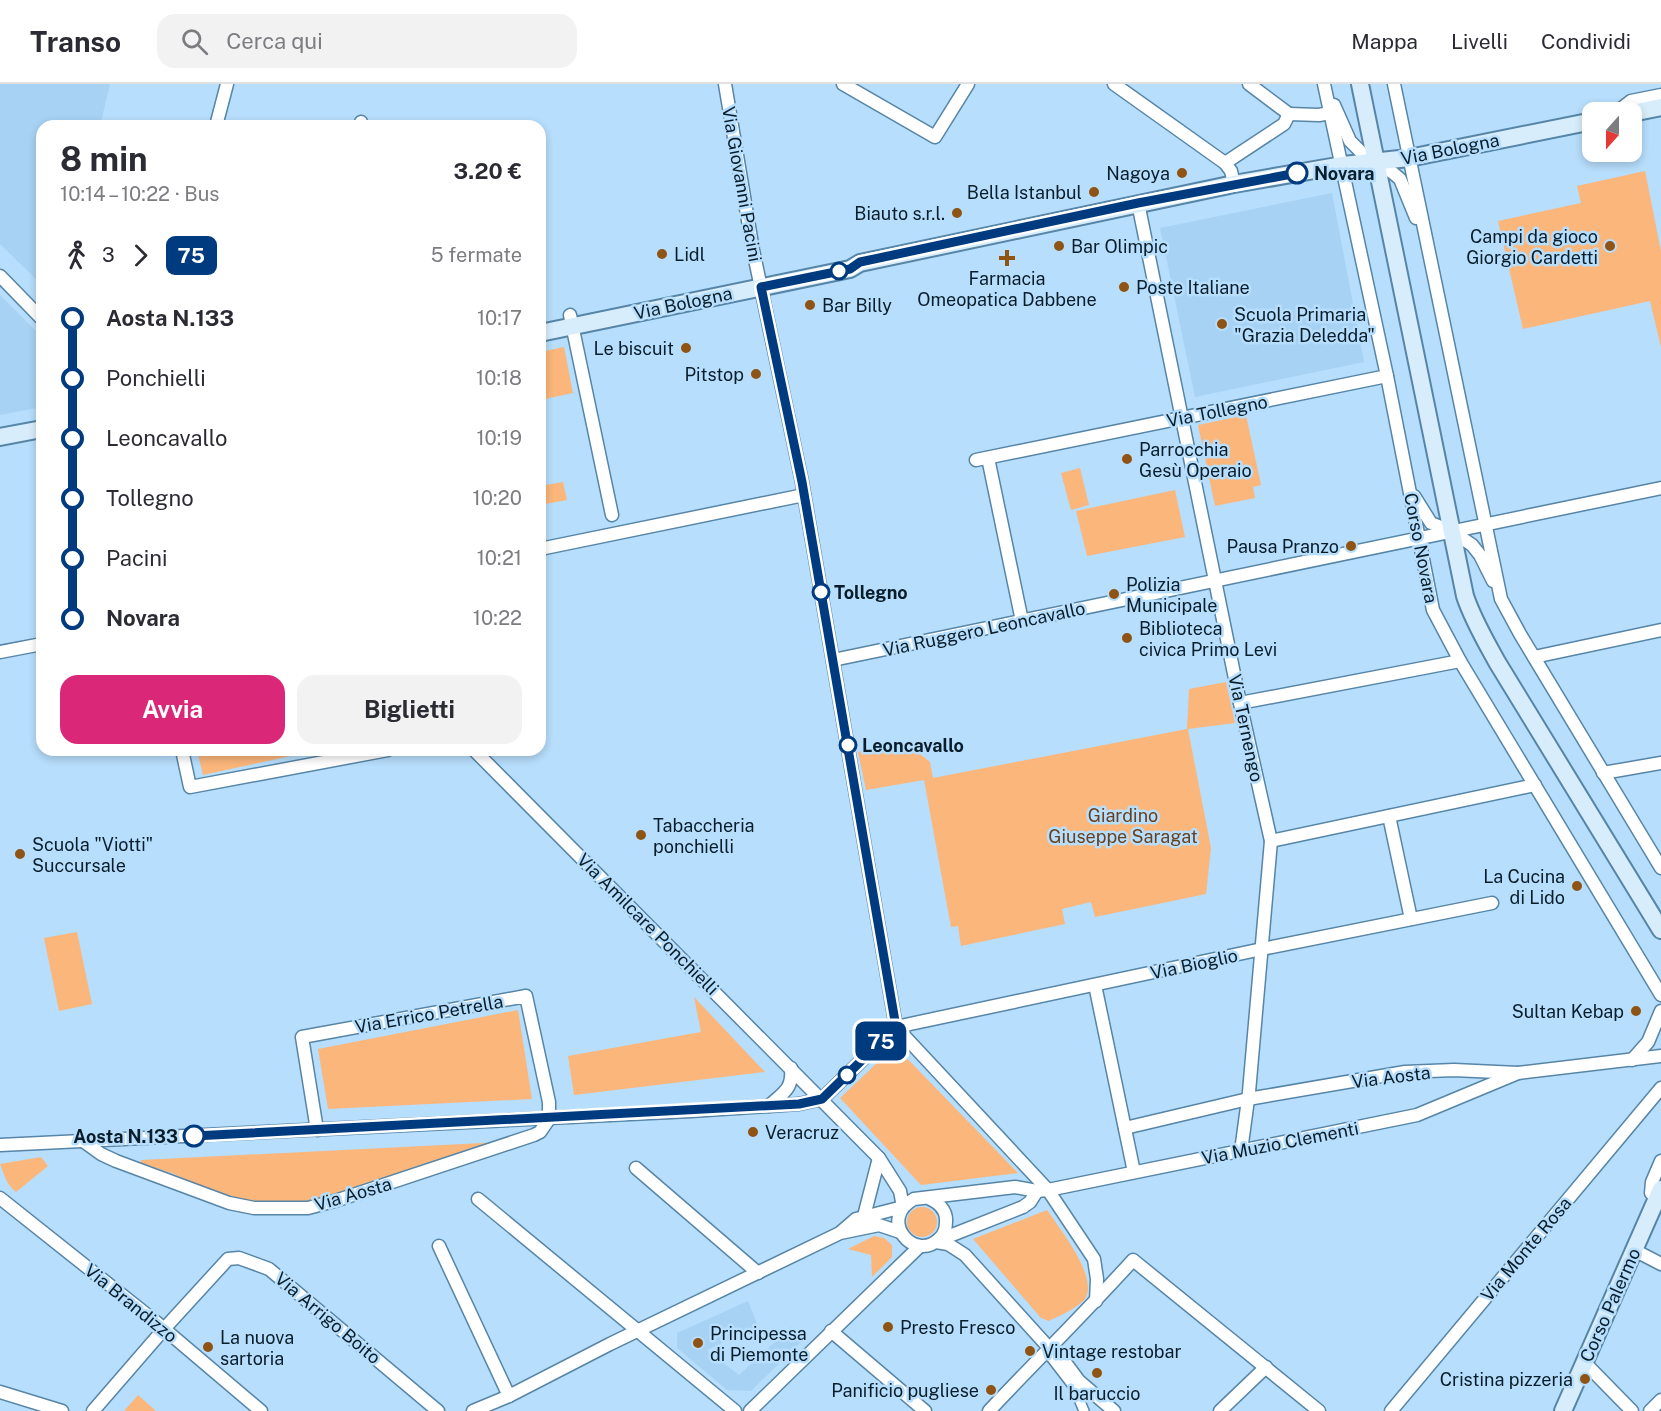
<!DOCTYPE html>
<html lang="it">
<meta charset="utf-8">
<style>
:root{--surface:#fff;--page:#f2f2f3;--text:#2b2b33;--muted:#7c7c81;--line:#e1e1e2;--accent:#db2777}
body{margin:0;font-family:"Public Sans",sans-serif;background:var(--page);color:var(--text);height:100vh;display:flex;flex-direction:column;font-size:22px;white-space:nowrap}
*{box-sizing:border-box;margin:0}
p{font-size:20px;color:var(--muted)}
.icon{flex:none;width:33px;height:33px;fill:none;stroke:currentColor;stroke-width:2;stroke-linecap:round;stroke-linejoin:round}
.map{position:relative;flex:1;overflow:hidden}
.sheet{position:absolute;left:36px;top:36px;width:510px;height:636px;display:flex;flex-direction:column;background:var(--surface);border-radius:18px;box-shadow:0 3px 9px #0003}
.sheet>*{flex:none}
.badge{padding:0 12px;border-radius:9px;font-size:21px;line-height:39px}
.needle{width:39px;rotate:201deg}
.buttons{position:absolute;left:1582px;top:18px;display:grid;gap:12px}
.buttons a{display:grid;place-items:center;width:60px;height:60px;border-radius:12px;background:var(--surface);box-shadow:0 3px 9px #0003;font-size:30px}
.map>.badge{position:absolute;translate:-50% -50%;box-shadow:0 0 0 3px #fff}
.legs{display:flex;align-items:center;gap:9px;height:66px;padding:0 24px;font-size:20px}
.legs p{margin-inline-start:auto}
.overview{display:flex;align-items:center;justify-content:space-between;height:102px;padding:0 24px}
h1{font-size:33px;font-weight:700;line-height:45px}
.action{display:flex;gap:12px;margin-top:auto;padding:12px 24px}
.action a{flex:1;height:69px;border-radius:18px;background:var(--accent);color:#fff;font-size:24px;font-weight:700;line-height:69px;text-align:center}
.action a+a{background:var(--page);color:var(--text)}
ul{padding:0 24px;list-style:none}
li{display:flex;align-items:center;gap:21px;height:60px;font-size:22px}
li i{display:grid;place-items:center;width:9px;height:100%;margin:0 8px;background:currentColor}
li i::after{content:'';width:15px;height:15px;margin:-8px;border:4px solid;border-radius:50%;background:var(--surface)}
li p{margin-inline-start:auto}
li:first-child i{background:linear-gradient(#0000 50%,currentColor 0)}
li:last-child i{background:linear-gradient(currentColor 50%,#0000 0)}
header{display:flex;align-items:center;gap:36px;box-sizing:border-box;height:84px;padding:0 30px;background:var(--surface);border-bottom:2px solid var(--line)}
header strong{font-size:28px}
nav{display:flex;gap:33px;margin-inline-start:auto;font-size:21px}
.search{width:420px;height:54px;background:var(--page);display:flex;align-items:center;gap:15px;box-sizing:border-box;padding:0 21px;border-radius:18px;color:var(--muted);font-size:22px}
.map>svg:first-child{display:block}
.built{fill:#a7d2f4}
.green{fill:#fbb67b}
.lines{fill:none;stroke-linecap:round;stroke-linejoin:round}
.pedestrian-casing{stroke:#5685a7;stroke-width:12}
.minor-casing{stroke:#5685a7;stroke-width:15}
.secondary-casing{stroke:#5685a7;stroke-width:20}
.pedestrian{stroke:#fff;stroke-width:9}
.minor{stroke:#fff;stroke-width:12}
.secondary{stroke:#d8edfb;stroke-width:16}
.line-1-casing{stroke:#fff;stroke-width:14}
.line-1{stroke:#003b80;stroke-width:9}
.poi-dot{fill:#8f5314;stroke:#b7defc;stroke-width:2}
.stop-1-dot{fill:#fff;stroke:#003b80;stroke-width:3}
.labels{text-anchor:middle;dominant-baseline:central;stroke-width:5;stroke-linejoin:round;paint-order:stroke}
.street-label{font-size:18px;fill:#091d2a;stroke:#b7defc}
.poi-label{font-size:18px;fill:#091d2a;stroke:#b7defc;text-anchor:start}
.stop-label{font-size:18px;font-weight:bold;fill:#091d2a;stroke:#b7defc;text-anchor:start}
.park-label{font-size:18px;fill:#68411f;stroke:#b7defc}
</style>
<header>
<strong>Transo</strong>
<div class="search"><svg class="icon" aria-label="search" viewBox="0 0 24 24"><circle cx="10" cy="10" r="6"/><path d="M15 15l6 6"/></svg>Cerca qui</div>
<nav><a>Mappa</a><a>Livelli</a><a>Condividi</a></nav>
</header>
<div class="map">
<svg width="1661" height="1327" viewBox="0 0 1661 1327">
<rect width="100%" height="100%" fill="#b7defc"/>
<g class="built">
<polygon points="0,0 110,0 100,42 42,42 42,201 0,160"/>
<polygon points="1332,109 1364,278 1195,313 1160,144"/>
<polygon points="0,211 42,253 42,323 0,331"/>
<polygon points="748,1217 758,1242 707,1266 739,1291 791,1243 805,1254 751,1307 727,1306 677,1264 677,1249"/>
</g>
<g class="green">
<polygon points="1645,87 1661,167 1661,263 1650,217 1523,245 1498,137 1581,119 1577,102"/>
<polygon points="564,263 573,309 540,316 540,268"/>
<polygon points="1246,331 1261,401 1253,403 1255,414 1215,422 1198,341"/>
<polygon points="1080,384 1089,421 1071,426 1061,389"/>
<polygon points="563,398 567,416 540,421 540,402"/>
<polygon points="1175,406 1185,453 1087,472 1076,427"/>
<polygon points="1226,598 1235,639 1188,645 1211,764 1206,810 1095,833 1091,818 1062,825 1065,840 961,862 958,842 951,843 924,696 866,706 858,668 906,659 930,678 933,694 1187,645 1189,605"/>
<polygon points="197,666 318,666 203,691"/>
<polygon points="77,848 92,920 59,927 44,854"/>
<polygon points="694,913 765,988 574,1011 568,972 701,948"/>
<polygon points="518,926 532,1015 328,1025 318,965"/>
<polygon points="895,962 1018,1089 921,1101 840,1014"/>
<polygon points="503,1058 340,1109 303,1118 243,1117 221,1112 174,1090 141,1079 141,1076"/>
<path d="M41 1073 48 1082 16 1108C7 1101 4 1091 0 1080Z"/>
<circle cx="922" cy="1138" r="15"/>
<path d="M1047 1126C1059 1144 1104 1199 1082 1218 1073 1226 1059 1232 1049 1237L1041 1234 973 1155Z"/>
<polygon points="874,1152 884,1154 892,1161 892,1173 872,1193 871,1171 848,1165"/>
<polygon points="138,1311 156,1327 124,1327"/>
</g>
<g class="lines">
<g class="pedestrian-casing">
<polyline id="pedestrian" points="1047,1268 1074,1303 1084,1327"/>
</g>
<g class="minor-casing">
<g id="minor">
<polyline points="725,0 753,166 802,398 896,943"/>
<polyline points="843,0 935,53 968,0"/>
<polyline points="1114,0 1225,79 1231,87 1234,100"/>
<polyline points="1249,0 1289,30"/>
<polyline points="1324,0 1387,292 1433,526 1460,577 1661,911"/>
<polyline points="1394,0 1501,515 1520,550 1661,784"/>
<polyline points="1334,21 1350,57 1362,69 1393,89 1400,95 1416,134"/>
<polyline points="1617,28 1631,17 1661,11"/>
<polyline points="1289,30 1319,31 1330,29"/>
<polyline points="361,38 362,42"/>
<polyline points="216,42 227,0"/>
<polyline points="1225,79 1284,40 1289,30"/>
<polyline points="1138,119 1240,619 1271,757 1249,1008 1241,1067"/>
<polyline points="0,192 42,235"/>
<polyline points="570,231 612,431"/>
<polyline points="988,374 1022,537"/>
<polyline points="976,376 1387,292"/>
<polyline points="1414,412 1431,439 1453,448 1472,461 1480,471 1493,497"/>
<polyline points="540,465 804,411"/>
<polyline points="0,568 42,560"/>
<polyline points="1534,573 1661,546"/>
<polyline points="833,576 1661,404"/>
<polyline points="1240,619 1460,577"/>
<polyline points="182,666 190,703 388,666"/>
<polyline points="474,666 879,1074 900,1107 903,1123"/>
<polyline points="1603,689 1661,679"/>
<polyline points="1389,732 1411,835"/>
<polyline points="1271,757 1535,701"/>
<polyline points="1095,901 1134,1088"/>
<polyline points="896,943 1262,865 1492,819"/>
<polyline points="896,943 1048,1106 1094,1175 1097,1195 1096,1217"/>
<polyline points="1632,976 1648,958 1661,927"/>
<polyline points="822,1015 896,943"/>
<path d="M769 1022C784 1008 793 1005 791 984"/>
<polyline points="1125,1044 1248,1015 1405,988 1454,986 1518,989 1661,972"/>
<polyline points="83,1057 101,1070 116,1077 229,1119 254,1124 308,1124 338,1116 534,1051 540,1048 549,1035 549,1018 526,912 302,953 317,1046"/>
<polyline points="0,1061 691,1027 799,1020 822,1015"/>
<polyline points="636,1084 758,1189"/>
<polyline points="0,1114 156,1238 261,1327"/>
<path d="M928 1114C938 1118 947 1126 946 1138 946 1145 944 1151 939 1155 914 1179 877 1135 914 1115L1015 1103 1037 1107 1048 1106 1417 1031 1518 989"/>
<polyline points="478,1115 735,1327"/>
<polyline points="1657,1115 1651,1109 1652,1098 1661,1077"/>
<polyline points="864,1132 879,1074"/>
<polyline points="841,1148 856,1135 903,1123"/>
<polyline points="943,1151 952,1151 1023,1123 1030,1118 1037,1107"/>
<polyline points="936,1158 948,1160 965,1171 1050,1265"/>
<polyline points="439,1162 509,1312"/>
<polyline points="1634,1166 1661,1180"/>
<polyline points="831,1247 925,1327"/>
<polyline points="1053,1262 1079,1297 1114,1327"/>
<polyline points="1584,1278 1632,1327"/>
<polyline points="0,1308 62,1327"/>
<polyline points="93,1327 164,1245 228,1175 239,1174 269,1185 438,1327"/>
<polyline points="473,1327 509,1312 610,1260 840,1149 879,1141 900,1148"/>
<polyline points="750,1327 920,1162"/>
<path d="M989 1327C1037 1276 1086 1228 1133 1176L1319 1327"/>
<polyline points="1220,1327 1266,1283"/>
<polyline points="1391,1327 1661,1004"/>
<polyline points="1650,1327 1661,1316"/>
</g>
</g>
<g class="secondary-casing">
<g id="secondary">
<path d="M1360 0 1465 512C1473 536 1485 556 1497 578L1661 846"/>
<polyline points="1632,29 1661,23"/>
<polyline points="540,249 850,185 860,179 1234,100 1343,81 1409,74 1593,37"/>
<polyline points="0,353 42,345"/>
<polyline points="1563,1327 1661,1105"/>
</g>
</g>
<use href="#pedestrian" class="pedestrian"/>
<use href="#minor" class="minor"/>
<use href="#secondary" class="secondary"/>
</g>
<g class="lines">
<g class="line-1-casing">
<polyline id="line-1" points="194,1052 799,1020 822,1015 896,943 802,398 761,203 850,185 860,178 1138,119 1297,89"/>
</g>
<use href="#line-1" class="line-1"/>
</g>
<g class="poi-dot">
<circle cx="1182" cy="89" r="6"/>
<circle cx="1094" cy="108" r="6"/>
<circle cx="957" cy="129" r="6"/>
<circle cx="1059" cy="162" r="6"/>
<circle cx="1610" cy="162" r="6"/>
<circle cx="662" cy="170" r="6"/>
<path d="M1004 165h6v6h6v6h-6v6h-6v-6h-6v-6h6z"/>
<circle cx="1124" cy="203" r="6"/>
<circle cx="810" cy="221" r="6"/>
<circle cx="1222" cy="240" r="6"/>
<circle cx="686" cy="264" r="6"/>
<circle cx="756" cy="290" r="6"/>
<circle cx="1127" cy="375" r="6"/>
<circle cx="1351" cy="462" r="6"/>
<circle cx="1114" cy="510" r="6"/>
<circle cx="1127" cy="554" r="6"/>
<circle cx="641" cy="751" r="6"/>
<circle cx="20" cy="770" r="6"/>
<circle cx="1577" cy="802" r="6"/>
<circle cx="1636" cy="927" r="6"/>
<circle cx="753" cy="1048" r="6"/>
<circle cx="888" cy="1243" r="6"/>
<circle cx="698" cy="1259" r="6"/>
<circle cx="208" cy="1263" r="6"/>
<circle cx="1030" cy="1267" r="6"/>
<circle cx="1097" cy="1289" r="6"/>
<circle cx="1585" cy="1295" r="6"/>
<circle cx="991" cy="1306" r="6"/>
</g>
<g class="stop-1-dot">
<circle cx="1297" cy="89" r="10"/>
<circle cx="839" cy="187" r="8"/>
<circle cx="821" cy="508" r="8"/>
<circle cx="848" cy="661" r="8"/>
<circle cx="847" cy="991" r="8"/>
<circle cx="194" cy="1052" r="10"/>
</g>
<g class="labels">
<g class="street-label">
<text transform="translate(1450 65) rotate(-11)">Via Bologna</text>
<text transform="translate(742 100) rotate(80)">Via Giovanni Pacini</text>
<text transform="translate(683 219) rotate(-12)">Via Bologna</text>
<text transform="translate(1217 327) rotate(-11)">Via Tollegno</text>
<text transform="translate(1421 464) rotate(79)">Corso Novara</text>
<text transform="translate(984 545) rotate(-12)">Via Ruggero Leoncavallo</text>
<text transform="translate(1246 644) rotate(78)">Via Ternengo</text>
<text transform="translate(648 840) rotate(45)">Via Amilcare Ponchielli</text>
<text transform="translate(1194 880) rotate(-12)">Via Bioglio</text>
<text transform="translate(429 930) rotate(-10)">Via Errico Petrella</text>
<text transform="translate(1391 993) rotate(-7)">Via Aosta</text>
<text transform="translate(1280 1059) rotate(-11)">Via Muzio Clementi</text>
<text transform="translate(353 1110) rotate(-16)">Via Aosta</text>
<text transform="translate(1526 1165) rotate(-50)">Via Monte Rosa</text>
<text transform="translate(131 1219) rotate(39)">Via Brandizzo</text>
<text transform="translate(1610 1221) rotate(-66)">Corso Palermo</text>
<text transform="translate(328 1234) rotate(40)">Via Arrigo Boito</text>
</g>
<g class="poi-label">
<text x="1170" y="89" text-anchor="end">Nagoya</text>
<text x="1082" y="108" text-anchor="end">Bella Istanbul</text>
<text x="945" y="129" text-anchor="end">Biauto s.r.l.</text>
<text x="1598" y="152" text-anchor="end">Campi da gioco<tspan x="1598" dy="21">Giorgio Cardetti</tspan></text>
<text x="1071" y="162">Bar Olimpic</text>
<text x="674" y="170">Lidl</text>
<text x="1007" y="194" text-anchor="middle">Farmacia<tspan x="1007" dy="21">Omeopatica Dabbene</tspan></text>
<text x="1136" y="203">Poste Italiane</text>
<text x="822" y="221">Bar Billy</text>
<text x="1234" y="230">Scuola Primaria<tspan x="1234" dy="21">"Grazia Deledda"</tspan></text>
<text x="674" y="264" text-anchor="end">Le biscuit</text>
<text x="744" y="290" text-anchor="end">Pitstop</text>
<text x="1139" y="365">Parrocchia<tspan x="1139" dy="21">Gesù Operaio</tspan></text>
<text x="1339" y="462" text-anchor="end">Pausa Pranzo</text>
<text x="1126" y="500">Polizia<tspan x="1126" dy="21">Municipale</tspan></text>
<text x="1139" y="544">Biblioteca<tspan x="1139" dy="21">civica Primo Levi</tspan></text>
<text x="653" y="741">Tabaccheria<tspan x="653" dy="21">ponchielli</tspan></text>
<text x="32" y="760">Scuola "Viotti"<tspan x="32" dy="21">Succursale</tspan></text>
<text x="1565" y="792" text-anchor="end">La Cucina<tspan x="1565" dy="21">di Lido</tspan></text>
<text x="1624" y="927" text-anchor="end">Sultan Kebap</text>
<text x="765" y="1048">Veracruz</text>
<text x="900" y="1243">Presto Fresco</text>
<text x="710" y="1249">Principessa<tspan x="710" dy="21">di Piemonte</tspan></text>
<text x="220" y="1253">La nuova<tspan x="220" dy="21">sartoria</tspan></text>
<text x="1042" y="1267">Vintage restobar</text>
<text x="1573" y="1295" text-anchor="end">Cristina pizzeria</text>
<text x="979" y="1306" text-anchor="end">Panificio pugliese</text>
<text x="1097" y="1309" text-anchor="middle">Il baruccio</text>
</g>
<g class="stop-label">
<text x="1314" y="89">Novara</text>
<text x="834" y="508">Tollegno</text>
<text x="862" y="661">Leoncavallo</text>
<text x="178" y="1052" text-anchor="end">Aosta N.133</text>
</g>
<g class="park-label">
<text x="1123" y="731">Giardino<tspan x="1123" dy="21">Giuseppe Saragat</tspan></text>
</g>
</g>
</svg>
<div class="buttons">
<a><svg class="needle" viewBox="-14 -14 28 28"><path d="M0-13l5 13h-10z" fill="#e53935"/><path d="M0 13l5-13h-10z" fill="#7c7c81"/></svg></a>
</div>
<b class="badge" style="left:881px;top:957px;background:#003b80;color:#fff">75</b>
<section class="sheet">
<div class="overview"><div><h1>8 min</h1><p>10:14 – 10:22 · Bus</p></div><b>3.20 €</b></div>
<div class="legs"><svg class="icon" aria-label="walk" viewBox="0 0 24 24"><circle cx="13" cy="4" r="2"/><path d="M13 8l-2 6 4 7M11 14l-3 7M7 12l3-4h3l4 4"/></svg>3<svg class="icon" aria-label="forward" viewBox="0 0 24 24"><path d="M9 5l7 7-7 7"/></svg><b class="badge" style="background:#003b80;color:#fff">75</b><p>5 fermate</p></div>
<ul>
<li><i style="color:#003b80"></i><b>Aosta N.133</b><p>10:17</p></li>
<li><i style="color:#003b80"></i><span>Ponchielli</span><p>10:18</p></li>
<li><i style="color:#003b80"></i><span>Leoncavallo</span><p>10:19</p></li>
<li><i style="color:#003b80"></i><span>Tollegno</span><p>10:20</p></li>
<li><i style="color:#003b80"></i><span>Pacini</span><p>10:21</p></li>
<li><i style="color:#003b80"></i><b>Novara</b><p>10:22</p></li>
</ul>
<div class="action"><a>Avvia</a><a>Biglietti</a></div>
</section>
</div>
